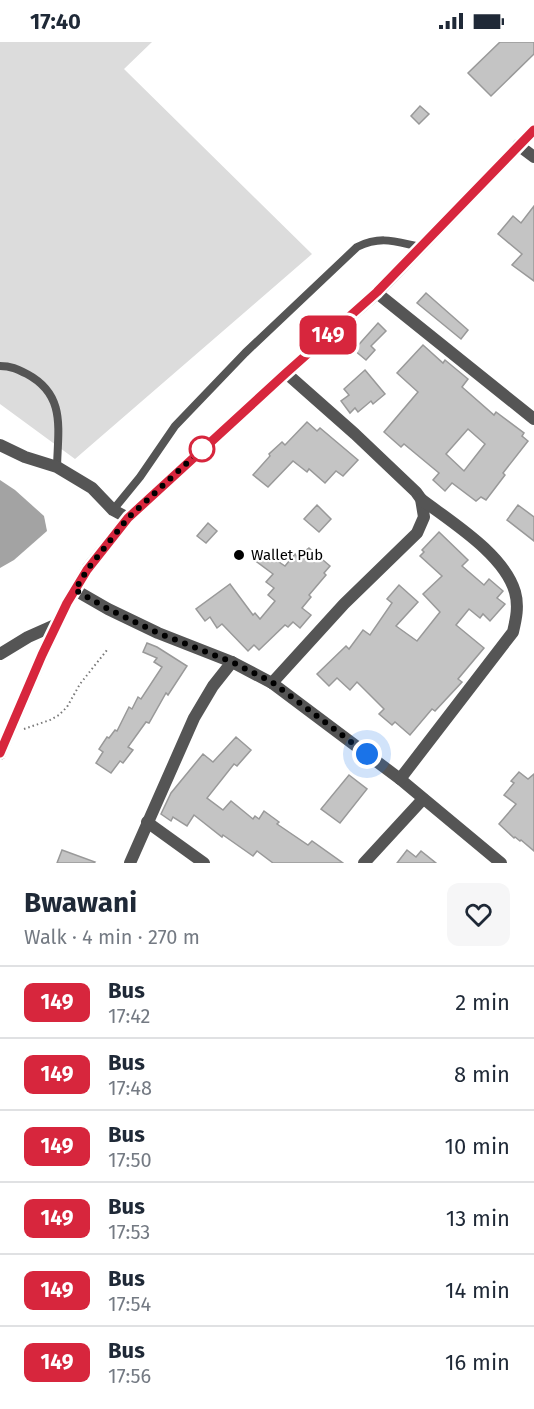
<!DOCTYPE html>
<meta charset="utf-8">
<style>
:root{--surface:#fff;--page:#f6f6f7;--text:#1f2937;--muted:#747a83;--line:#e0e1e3}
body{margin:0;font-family:"Fira Sans",sans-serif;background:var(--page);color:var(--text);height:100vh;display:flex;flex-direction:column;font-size:22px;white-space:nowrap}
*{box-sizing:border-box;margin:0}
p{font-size:20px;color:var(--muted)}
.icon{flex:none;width:33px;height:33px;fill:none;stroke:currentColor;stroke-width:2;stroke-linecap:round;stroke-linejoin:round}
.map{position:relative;height:821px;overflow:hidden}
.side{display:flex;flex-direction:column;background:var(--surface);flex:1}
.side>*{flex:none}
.badge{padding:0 12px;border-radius:9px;font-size:21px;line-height:39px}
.you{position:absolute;width:30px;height:30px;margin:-15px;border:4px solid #fff;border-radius:50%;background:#1a73e8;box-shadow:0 0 0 9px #1a73e833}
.map>.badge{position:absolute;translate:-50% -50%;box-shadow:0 0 0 3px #fff}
.round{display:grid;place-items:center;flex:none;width:63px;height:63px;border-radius:12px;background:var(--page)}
.summary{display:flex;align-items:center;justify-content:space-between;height:102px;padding:0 24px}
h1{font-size:28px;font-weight:700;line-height:45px}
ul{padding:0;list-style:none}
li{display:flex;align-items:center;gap:18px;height:72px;padding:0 24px;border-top:2px solid var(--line)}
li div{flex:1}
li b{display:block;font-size:22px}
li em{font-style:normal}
li .badge{min-width:66px;font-weight:700;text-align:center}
.status{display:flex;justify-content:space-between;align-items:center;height:42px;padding:0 30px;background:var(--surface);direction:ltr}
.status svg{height:16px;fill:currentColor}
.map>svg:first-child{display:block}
.green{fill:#dcdcdc}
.water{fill:#a3a3a3}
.building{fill:#c4c4c4;stroke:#999;stroke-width:1.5;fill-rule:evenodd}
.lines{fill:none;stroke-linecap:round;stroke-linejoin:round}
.path{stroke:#777;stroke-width:2;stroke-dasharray:1.5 3;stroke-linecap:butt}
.service{stroke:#555;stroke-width:8}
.minor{stroke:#555;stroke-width:12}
.secondary{stroke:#222;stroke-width:12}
.line-casing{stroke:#fff;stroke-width:14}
.line{stroke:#d7263d;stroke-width:9}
.walk{stroke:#000;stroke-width:6;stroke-dasharray:0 10.8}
.stop-dot{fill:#fff;stroke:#d7263d;stroke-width:3}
.poi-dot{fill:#000;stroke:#fff;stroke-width:2}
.labels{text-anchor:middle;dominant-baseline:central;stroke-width:4.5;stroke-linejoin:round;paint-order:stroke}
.poi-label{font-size:15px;fill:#000;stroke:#fff;text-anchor:start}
</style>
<div class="status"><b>17:40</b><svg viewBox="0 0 49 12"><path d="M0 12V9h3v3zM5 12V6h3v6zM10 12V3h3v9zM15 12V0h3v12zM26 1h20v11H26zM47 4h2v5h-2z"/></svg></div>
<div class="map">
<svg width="534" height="821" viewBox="0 0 534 821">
<rect width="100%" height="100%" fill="#fff"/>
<polygon class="green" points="0,0 152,0 124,27 312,212 75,417 0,362"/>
<polygon class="water" points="0,438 15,448 44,474 47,489 14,518 0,526"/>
<g class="building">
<polygon points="500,0 534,0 534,12 491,54 468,31"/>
<polygon points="420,64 429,72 419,82 411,74"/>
<polygon points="534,164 534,239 512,223 522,212 498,192 513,174 521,181"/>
<polygon points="426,251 468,288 461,297 417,261"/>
<polygon points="378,281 386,289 371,304 375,308 366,318 354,308"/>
<path d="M423 303 443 321 445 318 468 337 462 345 494 373 496 370 524 391 522 394 528 399 503 431 505 433 486 458 481 455 476 459 452 441 445 449 433 438 439 431 404 402 401 405 384 390 418 350 397 331ZM468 387 485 402 464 429 446 412Z"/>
<polygon points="365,328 385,352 373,362 371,359 358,370 355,366 350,371 341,359 349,353 344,347"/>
<polygon points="307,380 317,389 320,386 358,418 343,434 336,429 325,441 309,427 307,430 293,419 268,445 253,433 270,414 269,412 282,400 285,403"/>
<polygon points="317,463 331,477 319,490 304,477"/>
<polygon points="518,463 534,475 534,499 507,478"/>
<polygon points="208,481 217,489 206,501 197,494"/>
<polygon points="439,490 468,518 462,524 484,543 489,537 503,549 497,556 505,562 490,579 483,572 480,576 469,567 456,583 484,606 458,637 462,640 435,669 432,667 410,693 395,680 392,683 379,672 384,667 357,640 350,648 337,636 329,644 317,632 346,604 349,607 363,588 370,593 392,561 387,557 399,543 418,560 396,584 417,599 440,570 423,552 442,534 420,514 424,510 422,508"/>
<polygon points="309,506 330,524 324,531 326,533 309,553 311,555 302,566 311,573 300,586 293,580 288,585 285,583 259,608 254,603 248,609 222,582 217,586 210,575 205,579 196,567 230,542 253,573 255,571 260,577 275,559 268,553 274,546 266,540 273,532 253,517 261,508 285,524 295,512 297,515"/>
<polygon points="147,601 157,605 187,624 168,653 166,651 149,681 146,680 128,705 133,708 123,721 120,719 111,731 96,721 103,710 99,707 107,695 109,696 115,688 117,689 129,665 132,667 138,655 141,657 162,625 154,620 157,616 143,610"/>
<polygon points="236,695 251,708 237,724 234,722 207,756 223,768 231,759 253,777 255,774 259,777 264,769 279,780 277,782 308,803 312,799 343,821 273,821 257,809 253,814 223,793 222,795 194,773 187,784 173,775 171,779 161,772 171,751 203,712 213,720"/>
<polygon points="519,730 528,737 534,732 534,809 521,798 520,799 515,795 514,796 499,782 516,762 504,753 514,741 511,739"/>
<polygon points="349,733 367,747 340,781 321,767"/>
<polygon points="62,808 95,820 94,821 57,821"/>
<polygon points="407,808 416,815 421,809 436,821 397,821"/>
</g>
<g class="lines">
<polyline class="path" points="24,687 50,678 59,673 67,665 80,642 107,608"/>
<g class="service">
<path d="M0 324C11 324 17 327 27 332 66 353 58 386 57 425"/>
<path d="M113 468 140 435 175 384 245 311 357 205C382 193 396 200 421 205"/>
</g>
<g class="minor">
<polyline points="518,103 534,115"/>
<polyline points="377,251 534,377"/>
<polyline points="0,403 25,415 57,425 92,446 113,468 128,476"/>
<polyline points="75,548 108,567 158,591 232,620 272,641 400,737 501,821"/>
<polyline points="0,612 28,595 55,583"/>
<polyline points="272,641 344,562 417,491 424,475 421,457 416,450 355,392 286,331"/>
<path d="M400 737 513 590C516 577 519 564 515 550 504 512 451 480 421 457"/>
<polyline points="147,780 204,821"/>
<polyline points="130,821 194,676 213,644 232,620"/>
<polyline points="364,821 423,757"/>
</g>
<polyline class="secondary" points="0,712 51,593 67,561 87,527 128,476 286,331 377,251 534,88"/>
</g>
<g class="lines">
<g class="line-casing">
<polyline id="line" points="0,711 42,613 67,561 87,528 128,476 286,331 377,250 534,88"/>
</g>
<use href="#line" class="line"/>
<polyline class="walk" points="202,407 128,476 87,528 75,548 108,567 158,591 232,620 272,640 367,712"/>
</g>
<circle class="stop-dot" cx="202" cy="407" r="12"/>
<circle class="poi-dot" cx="239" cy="513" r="6"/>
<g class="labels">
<g class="poi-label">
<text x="251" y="513">Wallet Pub</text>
</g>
</g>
</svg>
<div class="you" style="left:367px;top:712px"></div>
<b class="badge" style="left:328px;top:293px;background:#d7263d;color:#fff">149</b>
</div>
<section class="side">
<div class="summary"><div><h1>Bwawani</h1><p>Walk · 4 min · 270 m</p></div><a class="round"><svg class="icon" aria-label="heart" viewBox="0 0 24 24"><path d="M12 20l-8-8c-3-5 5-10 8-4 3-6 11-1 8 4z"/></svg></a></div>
<ul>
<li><span class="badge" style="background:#d7263d;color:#fff">149</span><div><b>Bus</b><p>17:42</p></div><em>2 min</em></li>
<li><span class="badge" style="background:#d7263d;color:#fff">149</span><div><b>Bus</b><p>17:48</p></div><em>8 min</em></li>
<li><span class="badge" style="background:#d7263d;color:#fff">149</span><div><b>Bus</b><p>17:50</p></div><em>10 min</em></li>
<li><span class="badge" style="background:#d7263d;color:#fff">149</span><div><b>Bus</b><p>17:53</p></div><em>13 min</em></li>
<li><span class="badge" style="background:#d7263d;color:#fff">149</span><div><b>Bus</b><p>17:54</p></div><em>14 min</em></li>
<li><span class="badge" style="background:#d7263d;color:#fff">149</span><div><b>Bus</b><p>17:56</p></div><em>16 min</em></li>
</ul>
</section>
